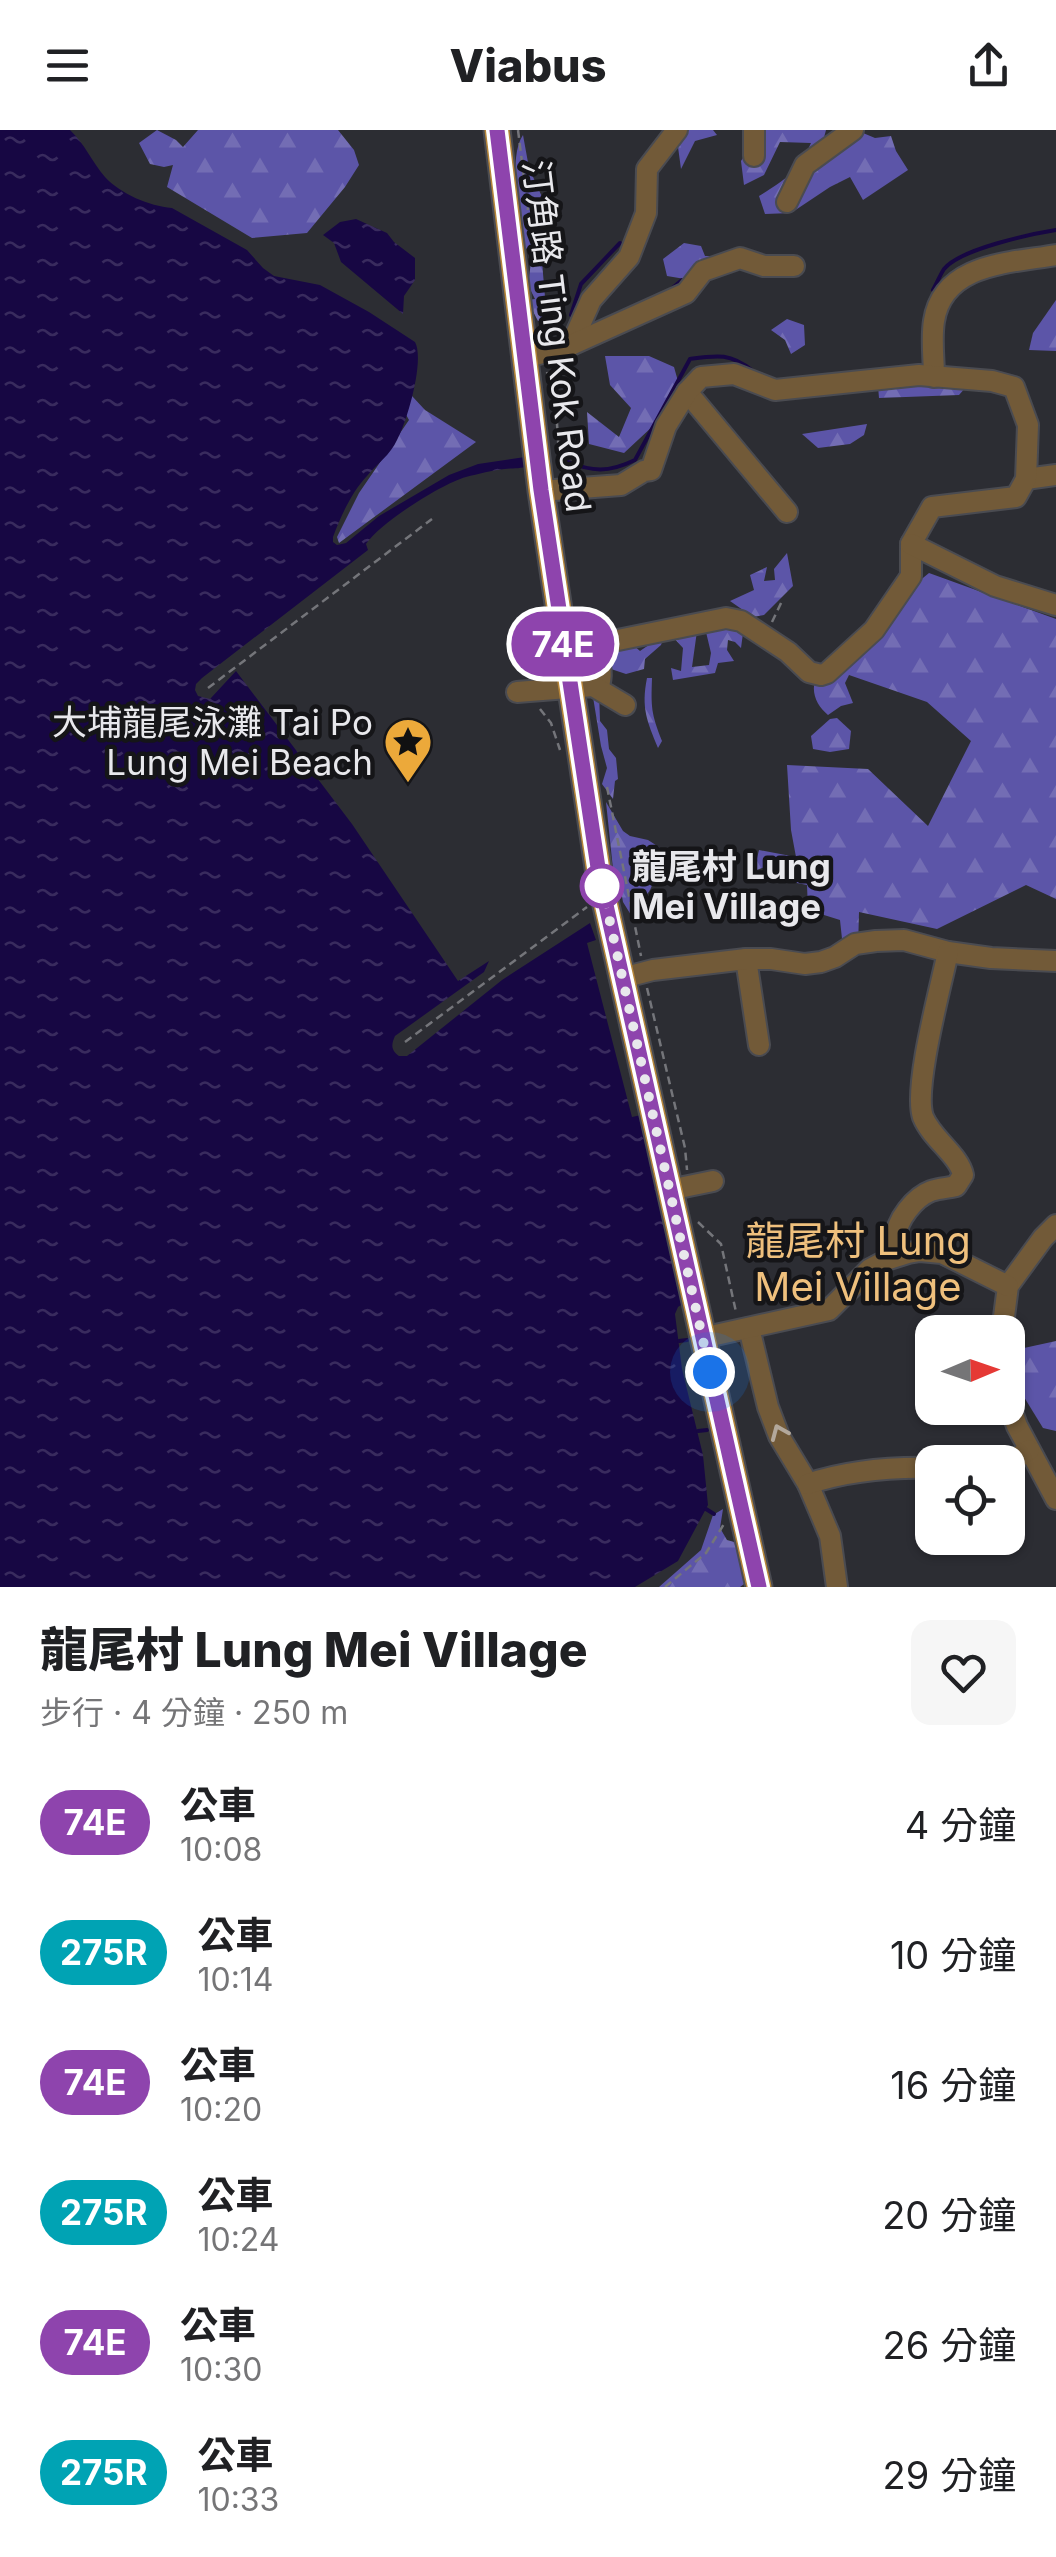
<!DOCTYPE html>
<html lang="zh-TW">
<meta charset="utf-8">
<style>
:root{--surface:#fff;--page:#f6f6f6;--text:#202124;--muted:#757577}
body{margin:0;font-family:Inter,"Noto Sans TC",sans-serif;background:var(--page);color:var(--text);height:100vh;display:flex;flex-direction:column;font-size:38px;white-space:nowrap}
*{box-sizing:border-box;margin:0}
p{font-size:32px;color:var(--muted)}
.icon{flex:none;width:55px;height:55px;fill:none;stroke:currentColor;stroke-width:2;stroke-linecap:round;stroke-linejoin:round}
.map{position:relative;height:1457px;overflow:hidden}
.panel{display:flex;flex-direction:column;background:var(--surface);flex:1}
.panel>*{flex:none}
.badge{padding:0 20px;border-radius:32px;font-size:35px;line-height:65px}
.needle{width:65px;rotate:88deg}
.controls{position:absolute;left:915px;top:1185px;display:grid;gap:20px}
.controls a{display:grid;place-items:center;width:110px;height:110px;border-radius:20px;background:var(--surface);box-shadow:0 2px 8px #0004;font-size:50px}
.you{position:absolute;width:50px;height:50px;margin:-25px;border:8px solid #fff;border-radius:50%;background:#1a73e8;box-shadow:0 0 0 15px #1a73e833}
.map>.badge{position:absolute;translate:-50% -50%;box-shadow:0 0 0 5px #fff}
.round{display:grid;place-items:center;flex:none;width:105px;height:105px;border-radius:20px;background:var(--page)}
.summary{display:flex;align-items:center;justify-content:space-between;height:170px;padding:0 40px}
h1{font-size:48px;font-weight:800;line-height:75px}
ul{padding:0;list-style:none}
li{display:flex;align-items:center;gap:30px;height:130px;padding:0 40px}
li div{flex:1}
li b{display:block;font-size:38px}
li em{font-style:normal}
li .badge{min-width:110px;font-weight:700;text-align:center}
header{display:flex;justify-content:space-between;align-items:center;height:130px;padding:0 40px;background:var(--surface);font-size:45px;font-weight:800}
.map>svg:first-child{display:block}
.forest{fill:url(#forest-firs)}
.water{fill:url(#water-ripples)}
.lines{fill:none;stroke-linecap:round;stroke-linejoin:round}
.stream{stroke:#170743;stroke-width:4}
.minor-casing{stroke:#4a4b51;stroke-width:24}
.major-casing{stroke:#4a4b51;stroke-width:29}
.path{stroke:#74757a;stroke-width:2.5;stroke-dasharray:8 5;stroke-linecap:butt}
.minor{stroke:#725a38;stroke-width:20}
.major{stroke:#b68539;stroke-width:25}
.oneway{stroke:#b3a89b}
.line-casing{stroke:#fff;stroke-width:22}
.line{stroke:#8e44ad;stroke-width:15}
.walk{stroke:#e8e8ec;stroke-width:10;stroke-dasharray:0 18}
.stop-dot{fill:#fff;stroke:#8e44ad;stroke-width:5}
.labels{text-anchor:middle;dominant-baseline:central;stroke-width:9;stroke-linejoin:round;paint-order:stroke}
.street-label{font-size:35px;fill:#e8e8ec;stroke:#151518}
.poi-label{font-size:35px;fill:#e8e8ec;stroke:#151518;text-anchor:end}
.stop-label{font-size:35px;font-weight:bold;fill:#e8e8ec;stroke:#151518;text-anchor:start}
.quarter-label{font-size:40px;fill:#efc07d;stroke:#151518}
</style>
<header><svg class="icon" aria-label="menu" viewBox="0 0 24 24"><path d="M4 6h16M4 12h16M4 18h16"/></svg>Viabus<svg class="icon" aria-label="share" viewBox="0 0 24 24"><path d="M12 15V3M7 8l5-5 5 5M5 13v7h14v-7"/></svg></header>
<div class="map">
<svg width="1056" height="1457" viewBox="0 0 1056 1457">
<defs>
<pattern id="forest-firs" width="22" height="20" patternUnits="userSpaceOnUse" patternTransform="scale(2.5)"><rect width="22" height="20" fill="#5c55a8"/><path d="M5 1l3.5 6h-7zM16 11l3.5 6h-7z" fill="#736db4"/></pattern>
<pattern id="water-ripples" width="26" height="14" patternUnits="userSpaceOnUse" patternTransform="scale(2.5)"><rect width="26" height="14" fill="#170743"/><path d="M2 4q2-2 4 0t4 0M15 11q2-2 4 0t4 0" fill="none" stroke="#392b5e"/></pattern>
</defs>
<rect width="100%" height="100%" fill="#2c2d33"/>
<g class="forest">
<polygon points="157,0 176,10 183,17 198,0 338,0 354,20 359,35 345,57 307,103 252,108 167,57 173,35 164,37 150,34 139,13"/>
<polygon points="682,0 713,0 717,5 695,11 681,39 678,17"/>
<path d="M759 0H826L822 15 840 14 863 3 875 8 891 6 896 21 908 40 863 70 850 47 830 57 791 83 765 84 759 66C785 50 798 42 811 13L780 12 764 45 744 55 741 31 760 2Z"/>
<path d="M523 5 529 38 547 78 557 82 545 109 530 121 523 116C519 90 508 26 523 5Z"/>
<polygon points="684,113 701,116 705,126 715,126 697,151 667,146 663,129"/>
<path d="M542 128C543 150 546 168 546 190L538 191 527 170 535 169 528 155 531 132Z"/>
<polygon points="1056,170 1056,221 1029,220 1033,203"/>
<polygon points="787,189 804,195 805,215 791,224 785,210 771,200"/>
<polygon points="605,226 649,226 674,237 681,262 668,282 624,323 589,314 587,282 619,307 631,278 610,255"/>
<path d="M921 255C937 259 951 256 966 257L959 265 879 268 878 256Z"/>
<polygon points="412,266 425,280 476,312 339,413 337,407 359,363 409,290 404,281"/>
<polygon points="867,294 864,305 850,314 818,318 802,304"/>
<polygon points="787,423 793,456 764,485 753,487 730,471 754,460 750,445 767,437 764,451 775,450 774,439"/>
<path d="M929 443 1056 489V769L1026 755 937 799 859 782 858 819 843 818 840 790 808 780 807 755 782 750 765 737 754 741 759 720 796 727 791 700 787 635 868 639 928 696 971 611 927 572 849 545 845 553 853 573 841 576 828 585C818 577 811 564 815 551 823 525 905 463 929 443Z"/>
<polygon points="723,494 743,503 741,518 735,512 728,510 727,520 734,531 718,533 715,543 673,550 671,538 681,541 683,518 672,506 697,501 692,537 709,535 711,523 706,502"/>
<polygon points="659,508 663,509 661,515 645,529 644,539 626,544 611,539 614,515 627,510 640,521"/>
<path d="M647 548H652C651 577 651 583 662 611L658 618C647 591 641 578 647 548Z"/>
<polygon points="599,562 600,591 607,600 609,619 616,628 618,649 615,651 613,669 602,654 607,638 601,616 593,567"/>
<polygon points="837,588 851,601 849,619 830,622 813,619 811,606 830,589"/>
<path d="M606 672 623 701 630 706 648 710 662 719 671 729 665 733 659 725 648 723C649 731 653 741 653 749 653 764 637 772 631 785L623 772 620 755 613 739Z"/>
<polygon points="1056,1211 1056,1301 1043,1298 1024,1267 1015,1220"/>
<polygon points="723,1379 720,1398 727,1410 745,1415 751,1449 740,1457 659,1457 701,1420 713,1385"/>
</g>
<g class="water">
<path d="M0 0H70C85 14 92 32 105 47 121 64 149 76 172 78L247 120 263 138 274 146 320 155 369 182 415 212C425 230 407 292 397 310 391 324 377 334 367 346 351 363 341 386 333 407V412L337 415 346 413 379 386 449 345 478 334 525 327 529 336C520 339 513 338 505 339 493 340 478 344 466 347 441 354 380 393 366 414L368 420 202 548 196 554 195 560 198 566 210 569 236 541 352 694 458 851 489 831 484 842 395 906C391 915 391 920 399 926H407L502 850 590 793 596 810 587 813 632 987 641 985 684 1173 678 1177 675 1184 682 1239 703 1325 708 1375 678 1431 635 1457H0Z"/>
<polygon points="356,89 387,103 394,112 415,128 415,150 404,166 403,184 341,132 334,113 323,105 340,92"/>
</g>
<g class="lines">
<g class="stream">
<polyline points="670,160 682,150"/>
<path d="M933 160C937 153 940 145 944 139 960 119 1031 104 1056 100"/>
<polyline points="571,185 581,154 620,113"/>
<path d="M565 331C593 342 608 343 635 330L690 229C718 225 730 223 753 241"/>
<polyline points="679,1211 687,1210"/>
<polyline points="698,1301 707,1300"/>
<polyline points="706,1379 714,1384"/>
</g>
<g class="minor-casing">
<g id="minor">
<polyline points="754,26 754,0"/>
<polyline points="787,72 805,35 853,0"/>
<polyline points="571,215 591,170 629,127 646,83 647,39 677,0"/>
<polyline points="524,228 571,215 686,163 703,141 740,128 764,136 794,136"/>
<path d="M934 247C934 229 931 209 934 191 943 133 1010 133 1056 125"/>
<polyline points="687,262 787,382"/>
<polyline points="1026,349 1056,345"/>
<path d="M541 361 621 355 644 341 651 340 666 296 687 262 701 247 734 244 775 260 919 245 992 251 1014 257 1028 295 1026 349 1016 367 932 377 911 414V446L874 500 827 543 821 545 809 542 788 522 741 491 726 488 608 512 601 516C596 530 605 543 598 557"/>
<polyline points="911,414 995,456 1056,475"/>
<polyline points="517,562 593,556 625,575"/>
<polyline points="746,829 759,915"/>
<polyline points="622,848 653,840 746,829 771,829 805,834 821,832 835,827 855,814 876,811 904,810 948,822 991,828 1056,831"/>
<polyline points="669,1060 713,1051"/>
<path d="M900 1125C898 1119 896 1114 896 1108 896 1090 915 1067 931 1061 939 1058 948 1058 956 1056L963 1045C959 1025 932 1009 923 987 913 958 941 856 948 822"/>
<polyline points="749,1198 768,1277 779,1306 808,1354 830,1406 837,1457"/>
<polyline points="1002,1202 1008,1156 1043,1108 1056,1095"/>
<polyline points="702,1208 829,1180 870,1139 889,1129 908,1123 920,1121 942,1123 1008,1156"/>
<polyline points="1008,1270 1017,1296 1056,1369"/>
<polyline points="1008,1334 1029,1320"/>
<path d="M808 1354C847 1341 891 1337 932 1338"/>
</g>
</g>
<g class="major-casing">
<polyline id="major" points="497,0 541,361 599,744 759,1457"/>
</g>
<g class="path">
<polyline points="518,0 528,80"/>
<polyline points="547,242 556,277 560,343"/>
<polyline points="772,492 783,469"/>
<polyline points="535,532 536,541"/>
<polyline points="208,558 432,389"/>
<polyline points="540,579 551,593 560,620"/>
<polyline points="607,657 641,826"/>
<polyline points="647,858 685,1018 687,1040"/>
<polyline points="405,912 587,777"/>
<polyline points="698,1092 721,1114 736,1182"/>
<polyline points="665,1457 706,1423 724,1394"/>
</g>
<use href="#minor" class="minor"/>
<use href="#major" class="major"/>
</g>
<defs><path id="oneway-chevron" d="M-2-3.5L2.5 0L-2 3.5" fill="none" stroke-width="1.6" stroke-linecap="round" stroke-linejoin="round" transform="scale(2.5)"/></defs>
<use class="oneway" href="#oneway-chevron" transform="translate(779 1302) rotate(-113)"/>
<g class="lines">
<g class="line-casing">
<polyline id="line" points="497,0 541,360 599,744 759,1457"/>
</g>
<use href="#line" class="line"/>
<polyline class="walk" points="602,756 710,1242"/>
</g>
<defs>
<g id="sight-pin" transform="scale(2.5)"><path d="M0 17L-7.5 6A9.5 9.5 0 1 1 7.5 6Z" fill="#eca93a" stroke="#151518"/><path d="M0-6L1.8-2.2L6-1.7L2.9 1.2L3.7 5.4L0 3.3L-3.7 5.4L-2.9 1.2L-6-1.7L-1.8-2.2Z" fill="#111"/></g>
</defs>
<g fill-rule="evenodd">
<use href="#sight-pin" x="408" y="612"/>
</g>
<circle class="stop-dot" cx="602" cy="756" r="20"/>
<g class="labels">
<g class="street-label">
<text transform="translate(558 206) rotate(83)">汀角路 Ting Kok Road</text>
</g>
<g class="poi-label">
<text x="373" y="592">大埔龍尾泳灘 Tai Po<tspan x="373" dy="40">Lung Mei Beach</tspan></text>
</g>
<g class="stop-label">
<text x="632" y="736">龍尾村 Lung<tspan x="632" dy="40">Mei Village</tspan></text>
</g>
<g class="quarter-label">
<text x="858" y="1110">龍尾村 Lung<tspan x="858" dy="46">Mei Village</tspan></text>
</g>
</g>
</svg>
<div class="controls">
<a><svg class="needle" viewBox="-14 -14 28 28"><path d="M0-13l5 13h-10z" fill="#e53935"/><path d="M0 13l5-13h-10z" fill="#757577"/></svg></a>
<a><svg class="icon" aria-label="locate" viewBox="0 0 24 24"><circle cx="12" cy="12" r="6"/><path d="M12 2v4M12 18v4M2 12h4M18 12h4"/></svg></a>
</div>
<div class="you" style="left:710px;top:1242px"></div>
<b class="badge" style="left:563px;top:514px;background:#8e44ad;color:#fff">74E</b>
</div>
<section class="panel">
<div class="summary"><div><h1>龍尾村 Lung Mei Village</h1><p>步行 · 4 分鐘 · 250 m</p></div><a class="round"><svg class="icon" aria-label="heart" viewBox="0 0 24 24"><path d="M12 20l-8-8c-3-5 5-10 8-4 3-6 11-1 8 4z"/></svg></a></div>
<ul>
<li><span class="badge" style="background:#8e44ad;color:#fff">74E</span><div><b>公車</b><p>10:08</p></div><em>4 分鐘</em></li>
<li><span class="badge" style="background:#00a3b4;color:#fff">275R</span><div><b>公車</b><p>10:14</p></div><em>10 分鐘</em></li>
<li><span class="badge" style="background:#8e44ad;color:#fff">74E</span><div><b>公車</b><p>10:20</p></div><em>16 分鐘</em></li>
<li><span class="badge" style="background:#00a3b4;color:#fff">275R</span><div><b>公車</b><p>10:24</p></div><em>20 分鐘</em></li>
<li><span class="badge" style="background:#8e44ad;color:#fff">74E</span><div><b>公車</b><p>10:30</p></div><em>26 分鐘</em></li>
<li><span class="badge" style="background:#00a3b4;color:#fff">275R</span><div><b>公車</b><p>10:33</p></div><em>29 分鐘</em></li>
</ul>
</section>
